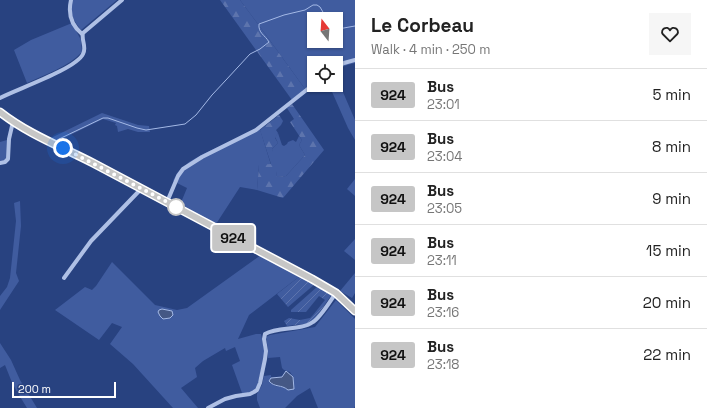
<!DOCTYPE html>
<meta charset="utf-8">
<style>
:root{--surface:#fff;--page:#f6f6f6;--text:#222;--muted:#767676;--line:#e0e0e0}
body{margin:0;font-family:"Space Grotesk",sans-serif;background:var(--page);color:var(--text);height:100vh;display:flex;flex-direction:column;font-size:15px;white-space:nowrap}
*{box-sizing:border-box;margin:0}
p{font-size:13px;color:var(--muted)}
.icon{flex:none;width:22px;height:22px;fill:none;stroke:currentColor;stroke-width:2;stroke-linecap:round;stroke-linejoin:round}
.map{position:relative;flex:1;overflow:hidden}
.panel{display:flex;flex-direction:column;background:var(--surface);width:352px}
.panel>*{flex:none}
.badge{padding:0 8px;border-radius:3px;font-size:14px;line-height:26px}
.needle{width:26px;rotate:343deg}
.controls{position:absolute;left:307px;top:12px;display:grid;gap:8px}
.controls a{display:grid;place-items:center;width:36px;height:36px;border-radius:0px;background:var(--surface);box-shadow:0 1px 3px #0004;font-size:20px}
.scale{position:absolute;left:12px;bottom:10px;width:104px;box-sizing:border-box;padding-left:4px;border:2px solid #fff;border-top:0;font-size:11px;line-height:14px;white-space:nowrap;color:#fff;-webkit-text-stroke:3px #284280;paint-order:stroke}
.you{position:absolute;width:20px;height:20px;margin:-10px;border:3px solid #fff;border-radius:50%;background:#1a73e8;box-shadow:0 0 0 6px #1a73e833}
.map>.badge{position:absolute;translate:-50% -50%;box-shadow:0 0 0 2px #fff}
.round{display:grid;place-items:center;flex:none;width:42px;height:42px;border-radius:0px;background:var(--page)}
.head{display:flex;align-items:center;justify-content:space-between;height:68px;padding:0 16px}
h1{font-size:19px;font-weight:600;line-height:30px}
ul{padding:0;list-style:none}
li{display:flex;align-items:center;gap:12px;height:52px;padding:0 16px;border-top:1px solid var(--line)}
li div{flex:1}
li b{display:block;font-size:15px}
li em{font-style:normal}
li .badge{min-width:44px;font-weight:700;text-align:center}
main{display:flex;flex:1;min-height:0}
.map>svg:first-child{display:block}
.grass{fill:#405c9f;fill-rule:evenodd}
.forest{fill:url(#forest-firs)}
.garden{fill:url(#garden-furrows)}
.water{fill:#455885;stroke:#a4b9e6}
.lines{fill:none;stroke-linecap:round;stroke-linejoin:round}
.stream{stroke:#a4b9e6;stroke-width:1}
.minor{stroke:#afc0e5;stroke-width:4}
.major{stroke:#f0f3fd;stroke-width:5}
.line-casing{stroke:#fff;stroke-width:9}
.line{stroke:#c6c6c6;stroke-width:6}
.walk{stroke:#fff;stroke-width:4;stroke-dasharray:0 7.2}
.stop-dot{fill:#fff;stroke:#c6c6c6;stroke-width:2}
</style>
<main>
<div class="map">
<svg width="355" height="408" viewBox="0 0 355 408">
<defs>
<pattern id="forest-firs" width="22" height="20" patternUnits="userSpaceOnUse"><rect width="22" height="20" fill="#405c9f"/><path d="M5 1l3.5 6h-7zM16 11l3.5 6h-7z" fill="#5d74ad"/></pattern>
<pattern id="garden-furrows" width="10" height="10" patternUnits="userSpaceOnUse"><rect width="10" height="10" fill="#405c9f"/><path d="M-1 1l2-2M0 10L10 0M9 11l2-2" fill="none" stroke="#5d74ad"/></pattern>
</defs>
<rect width="100%" height="100%" fill="#284280"/>
<g class="grass">
<path d="M72 0H117L81 30C73 19 69 14 72 0Z"/>
<path d="M240 0H355V63L347 65 336 70V63H314V81L305 89 266 35ZM314 19H336V41H314Z"/>
<path d="M72 23 81 40 82 52C68 67 46 74 27 83L14 50 31 40Z"/>
<polygon points="336,76 355,120 355,140 348,128 329,85 336,85"/>
<polygon points="102,113 138,125 149,126 150,132 138,132 128,129 118,132 117,126 115,125 116,123 103,119 58,141 51,138"/>
<polygon points="259,126 271,165 259,165 257,190 240,187 216,224 179,205 182,200 187,188 173,181 177,173 189,162 203,154 248,133"/>
<polygon points="278,133 282,145 284,146 287,144 288,142 293,140 296,142 299,136 302,140 299,145 305,155 286,176 277,177 272,149 278,143 275,137"/>
<polygon points="7,140 8,158 5,160 0,161 0,142"/>
<polygon points="355,179 355,196 347,189"/>
<polygon points="20,201 21,226 16,273 19,281 0,310 0,296 7,287 10,278 16,221 14,203"/>
<polygon points="355,239 355,260 344,251"/>
<polygon points="261,255 300,276 249,315 238,339 256,334 261,334 264,349 264,356 257,388 250,393 242,393 232,365 240,361 235,347 226,351 225,348 203,361 195,368 197,377 181,388 198,408 173,408 133,364 110,344 122,327 112,323 99,340 55,310 85,287 92,290 96,286 112,262 155,305 177,310 187,308"/>
<polygon points="355,273 355,293 352,298 340,291"/>
<polygon points="336,300 355,319 355,406 354,408 318,408 310,388 297,396 285,408 260,408 257,400 257,394 262,385 264,376 271,375 271,378 269,381 275,386 294,389 293,377 290,372 284,370 282,368 280,357 268,358 268,349 266,337 270,335 315,327"/>
<polygon points="0,343 11,360 20,380 37,408 27,408 16,390 11,380 5,365 0,368"/>
</g>
<g class="forest">
<polygon points="220,0 240,0 266,35 305,89 292,100"/>
<polygon points="292,104 324,150 283,198 257,190 259,165 271,164 260,130 279,115 283,121 281,125 276,130 278,133 275,138 278,143 272,149 278,165 276,169 277,177 286,176 305,155 299,145 302,140 290,122 294,119 287,108"/>
</g>
<g class="garden">
<polygon points="300,276 315,284 288,307 277,294"/>
<polygon points="318,286 332,294 315,319 311,323 287,326 284,321 289,318 300,320 310,318 313,315 325,300 319,296 306,312 291,312 291,310"/>
</g>
<g class="water">
<polygon points="162,309 172,311 173,315 170,318 163,319 160,316 158,312 159,310"/>
<path d="M286 371 293 377 294 389 288 390C281 384 275 388 269 381L271 378 282 377Z"/>
</g>
<g class="lines">
<g class="stream">
<polyline points="336,28 338,29 355,26"/>
<path d="M57 140 103 118H108L137 128 146 130 185 124 196 115 212 95 226 80 250 54 260 49 269 42C265 35 258 33 259 24L284 15 305 10 313 5H317L320 7 327 19"/>
</g>
<g class="minor">
<path d="M71 0C68 13 71 25 82 34"/>
<polyline points="336,67 344,63 355,60"/>
<path d="M0 98C17 89 76 69 83 54 87 47 81 40 83 33L122 0"/>
<polyline points="0,163 5,162 8,159 9,139 12,126 14,123"/>
<polyline points="167,202 178,176 183,169 202,157 256,130 314,84"/>
<polyline points="64,278 91,241 141,189"/>
<path d="M208 408 225 399 236 396 250 394 254 392 257 390 260 383 265 359 266 351 264 339 265 334C278 326 301 331 313 322 321 317 330 301 336 293"/>
</g>
<polyline class="major" points="0,112 20,127 91,162 312,279 336,293 355,311"/>
</g>
<g class="lines">
<g class="line-casing">
<path id="line" d="M0 112C28 134 62 147 93 163 166 202 239 240 312 279L336 293 355 311"/>
</g>
<use href="#line" class="line"/>
<polyline class="walk" points="63,148 177,207 176,207"/>
</g>
<circle class="stop-dot" cx="176" cy="207" r="8"/>
</svg>
<div class="controls">
<a><svg class="needle" viewBox="-14 -14 28 28"><path d="M0-13l5 13h-10z" fill="#e53935"/><path d="M0 13l5-13h-10z" fill="#767676"/></svg></a>
<a><svg class="icon" aria-label="locate" viewBox="0 0 24 24"><circle cx="12" cy="12" r="6"/><path d="M12 2v4M12 18v4M2 12h4M18 12h4"/></svg></a>
</div>
<div class="scale">200 m</div>
<div class="you" style="left:63px;top:148px"></div>
<b class="badge" style="left:233px;top:238px;background:#c6c6c6;color:#111">924</b>
</div>
<section class="panel">
<div class="head"><div><h1>Le Corbeau</h1><p>Walk · 4 min · 250 m</p></div><a class="round"><svg class="icon" aria-label="heart" viewBox="0 0 24 24"><path d="M12 20l-8-8c-3-5 5-10 8-4 3-6 11-1 8 4z"/></svg></a></div>
<ul>
<li><span class="badge" style="background:#c6c6c6;color:#111">924</span><div><b>Bus</b><p>23:01</p></div><em>5 min</em></li>
<li><span class="badge" style="background:#c6c6c6;color:#111">924</span><div><b>Bus</b><p>23:04</p></div><em>8 min</em></li>
<li><span class="badge" style="background:#c6c6c6;color:#111">924</span><div><b>Bus</b><p>23:05</p></div><em>9 min</em></li>
<li><span class="badge" style="background:#c6c6c6;color:#111">924</span><div><b>Bus</b><p>23:11</p></div><em>15 min</em></li>
<li><span class="badge" style="background:#c6c6c6;color:#111">924</span><div><b>Bus</b><p>23:16</p></div><em>20 min</em></li>
<li><span class="badge" style="background:#c6c6c6;color:#111">924</span><div><b>Bus</b><p>23:18</p></div><em>22 min</em></li>
</ul>
</section>
</main>
